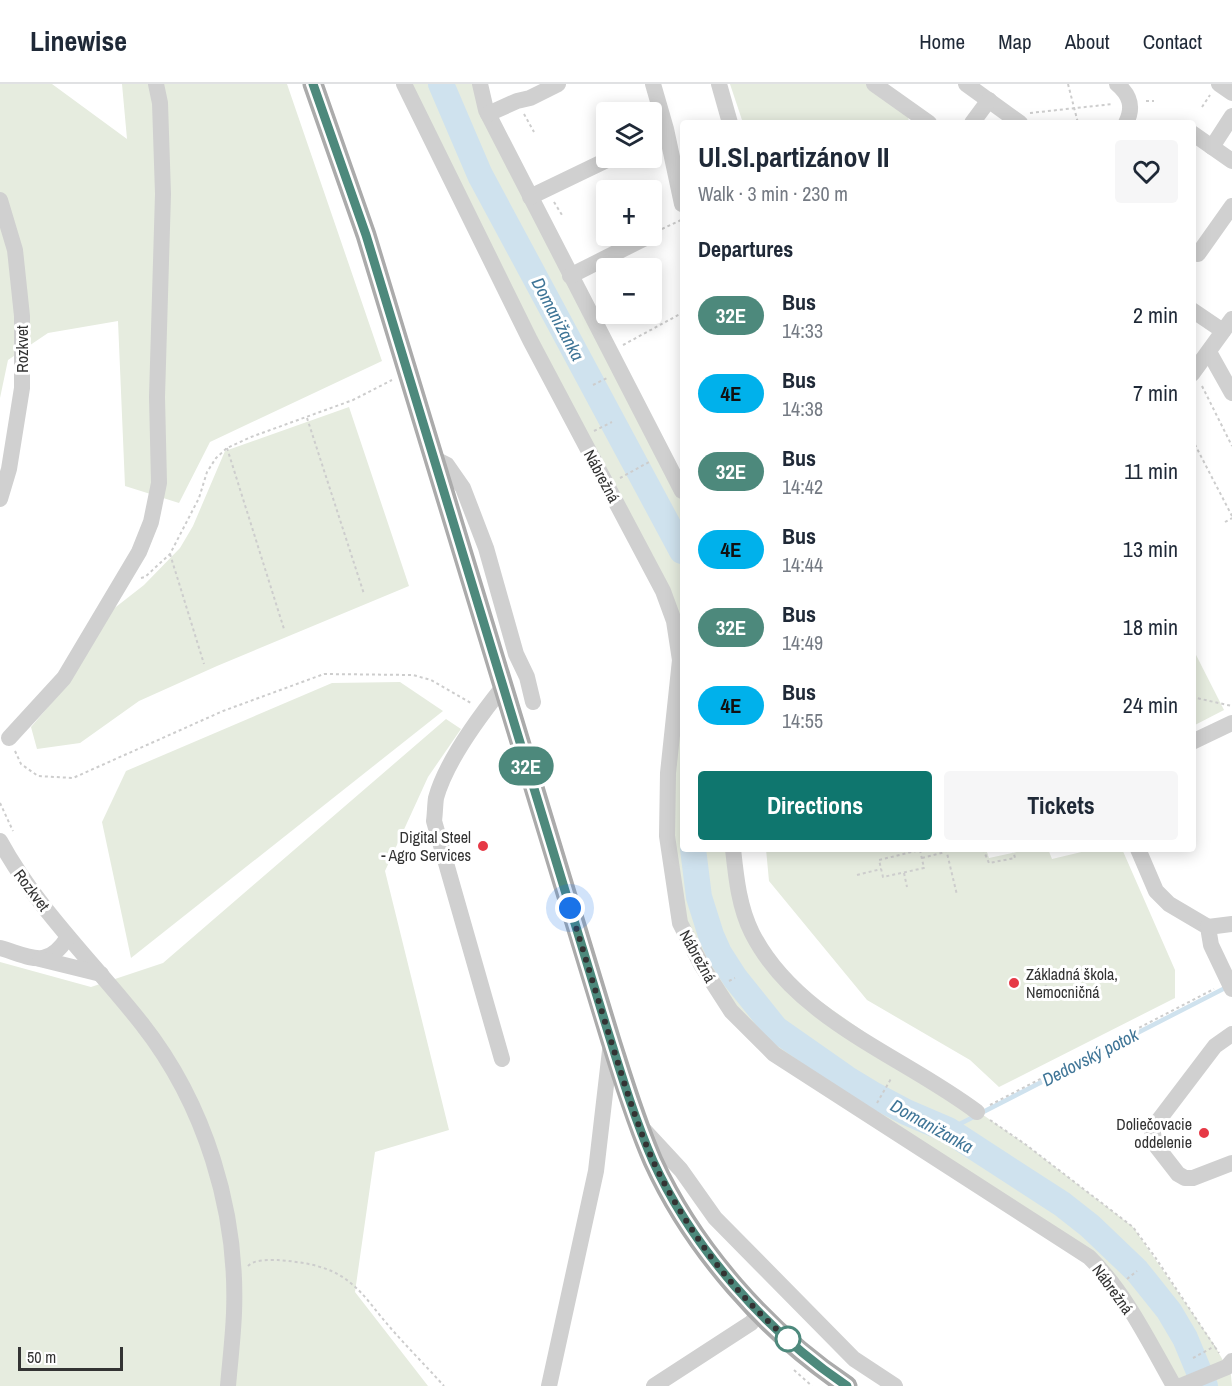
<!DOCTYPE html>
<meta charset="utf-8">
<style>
:root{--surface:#fff;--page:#f6f6f7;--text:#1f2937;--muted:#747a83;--line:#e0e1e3;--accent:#0f766e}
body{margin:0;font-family:"Archivo Narrow",sans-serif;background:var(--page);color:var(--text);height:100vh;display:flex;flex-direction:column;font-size:22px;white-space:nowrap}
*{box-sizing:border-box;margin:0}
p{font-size:20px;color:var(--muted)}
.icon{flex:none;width:33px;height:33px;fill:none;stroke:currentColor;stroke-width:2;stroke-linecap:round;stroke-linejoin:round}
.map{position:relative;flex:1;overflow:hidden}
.side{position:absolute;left:680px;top:36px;width:516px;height:732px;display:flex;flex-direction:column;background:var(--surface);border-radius:6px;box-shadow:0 3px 15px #0003}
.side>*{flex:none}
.badge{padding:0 12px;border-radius:20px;font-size:21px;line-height:39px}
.controls{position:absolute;left:596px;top:18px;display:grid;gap:12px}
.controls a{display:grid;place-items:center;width:66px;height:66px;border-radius:6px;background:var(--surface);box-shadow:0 3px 15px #0003;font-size:30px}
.scale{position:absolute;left:18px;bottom:15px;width:105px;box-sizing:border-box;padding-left:6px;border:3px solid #333;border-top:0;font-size:16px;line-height:21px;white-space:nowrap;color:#333;-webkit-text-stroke:4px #fff;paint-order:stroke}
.you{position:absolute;width:30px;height:30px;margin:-15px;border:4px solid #fff;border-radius:50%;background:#1a73e8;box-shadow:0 0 0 9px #1a73e833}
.map>.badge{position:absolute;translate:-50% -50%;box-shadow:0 0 0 3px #fff}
h2{padding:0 18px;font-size:22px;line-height:54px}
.round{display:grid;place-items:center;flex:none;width:63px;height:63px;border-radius:6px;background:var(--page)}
.headline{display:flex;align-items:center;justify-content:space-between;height:102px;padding:0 18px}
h1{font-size:28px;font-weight:700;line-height:45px}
.cta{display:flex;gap:12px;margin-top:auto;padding:12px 18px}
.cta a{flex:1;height:69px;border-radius:6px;background:var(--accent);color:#fff;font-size:24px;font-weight:700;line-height:69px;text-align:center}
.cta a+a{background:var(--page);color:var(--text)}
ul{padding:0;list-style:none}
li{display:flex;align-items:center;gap:18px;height:78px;padding:0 18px}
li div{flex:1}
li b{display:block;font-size:22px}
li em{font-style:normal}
li .badge{min-width:66px;font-weight:700;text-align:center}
header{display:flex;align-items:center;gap:36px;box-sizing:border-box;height:84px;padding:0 30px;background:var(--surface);border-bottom:2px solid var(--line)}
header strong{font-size:28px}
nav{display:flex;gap:33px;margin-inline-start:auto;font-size:21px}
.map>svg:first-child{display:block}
.green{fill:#e6ecdf}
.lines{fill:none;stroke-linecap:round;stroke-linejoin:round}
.stream{stroke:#cfe2ee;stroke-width:4.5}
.river{stroke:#cfe2ee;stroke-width:26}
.path{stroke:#cdcdcd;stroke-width:2;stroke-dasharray:3 3;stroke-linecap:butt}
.minor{stroke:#d0d0d0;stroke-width:16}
.major{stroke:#ababab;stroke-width:21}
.line-casing{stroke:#fff;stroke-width:14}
.line{stroke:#4d897c;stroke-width:9}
.walk{stroke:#333;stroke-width:6;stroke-dasharray:0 10.8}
.poi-dot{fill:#e63946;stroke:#fff;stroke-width:2}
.stop-dot{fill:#fff;stroke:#4d897c;stroke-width:3}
.labels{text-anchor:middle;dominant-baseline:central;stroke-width:6;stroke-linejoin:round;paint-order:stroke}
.street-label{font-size:16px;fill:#333;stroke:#fff}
.poi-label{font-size:16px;fill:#333;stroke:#fff;text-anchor:end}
.water-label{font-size:18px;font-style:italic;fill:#3f7597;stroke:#fff}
</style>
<header>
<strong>Linewise</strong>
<nav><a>Home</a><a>Map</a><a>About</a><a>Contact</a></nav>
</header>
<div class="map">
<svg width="1232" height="1302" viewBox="0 0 1232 1302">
<rect width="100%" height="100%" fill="#fff"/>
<g class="green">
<polygon points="0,0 52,0 127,55 122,0 287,0 382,277 210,358 179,419 125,402 118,237 48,249 8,276 0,314"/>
<polygon points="404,0 480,0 682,407 682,765 733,765 737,801 778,888 1025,1060 1133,1143 1215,1262 1231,1291 1232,1302 1174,1302 1101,1184 774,970 731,927 680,839 667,752 674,537"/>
<polygon points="730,0 867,0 908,32 909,39 743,39"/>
<polygon points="349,323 409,502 217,582 139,617 80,659 37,665 31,643 65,603 112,526 144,501 180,464 193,442 225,367"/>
<polygon points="1193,565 1224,626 1193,642 1192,642"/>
<polygon points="400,598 443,627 131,874 102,738 126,687 332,599"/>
<polygon points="446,635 461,645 428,693 385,787 449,1046 375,1068 355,1208 428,1302 0,1302 0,878 91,903 163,879"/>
<polygon points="766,765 986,765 989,774 1030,765 1048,765 1052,775 1094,765 1122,765 1175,886 1175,914 999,1003 970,976 867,916 769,797"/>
</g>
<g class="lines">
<polyline class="stream" points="948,1046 1227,903"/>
<g class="river">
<polyline points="441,0 480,91 682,467"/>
<polyline points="693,765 699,813 711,851 719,869 735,894 776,945 846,994 874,1011 906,1028 948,1046 1062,1120 1090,1142 1137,1187 1169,1227 1185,1254 1205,1302"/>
</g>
<g class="path">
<polyline points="1068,0 1078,39"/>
<polyline points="1146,17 1154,17"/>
<polyline points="1202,23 1210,11"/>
<polyline points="1030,29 1113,20"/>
<polyline points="524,30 534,48"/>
<polyline points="554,118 562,131"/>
<polyline points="662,145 681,136"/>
<polyline points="623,261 682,229"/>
<polyline points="593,301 607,294"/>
<polyline points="1202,302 1232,362"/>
<polyline points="307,334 364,510"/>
<polyline points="594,347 612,338"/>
<polyline points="1192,355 1232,432"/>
<polyline points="227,364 284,545"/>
<polyline points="620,394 649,378"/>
<polyline points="1225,438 1232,434"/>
<polyline points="170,470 204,580"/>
<polyline points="141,494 145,493 170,470 199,414 207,388 216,374 227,364 251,353 353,316 392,296"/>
<polyline points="1192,613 1232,622"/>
<polyline points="15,667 21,680 38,692 73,694 223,627 324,590 413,591 431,596 471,619"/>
<polyline points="0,719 13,747"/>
<polyline points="946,765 957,811"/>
<polyline points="983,765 989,779 1015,774 1013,766"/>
<polygon points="920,766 924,784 883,793 879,776"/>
<polyline points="922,774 945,768"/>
<polyline points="904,789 907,803"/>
<polyline points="857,791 881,785"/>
<polyline points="1043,883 1048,917"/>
<polyline points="729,897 735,894"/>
<polyline points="877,1019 892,993"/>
<polyline points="990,1021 1214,905"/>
<polyline points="990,1036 1025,1060 1133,1143 1155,1173 1219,1269"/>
<path d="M248 1182C255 1175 269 1176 278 1176 301 1178 325 1181 344 1194 362 1206 374 1225 388 1241 406 1262 426 1282 444 1302"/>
<polyline points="1127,1195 1137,1187"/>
<polyline points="1193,1274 1215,1262"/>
<polyline points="794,1286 812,1302"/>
</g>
<g class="minor">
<path d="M404 0 530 256 663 507 674 537 680 576 668 689 667 752 680 839 702 882 731 927 774 970 1089 1173C1125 1208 1149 1258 1174 1302"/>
<polyline points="480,0 486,26 682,407"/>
<polyline points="653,0 666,45 682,120"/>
<polyline points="719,0 730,39"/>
<polyline points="874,0 929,39"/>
<polyline points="966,0 1020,39"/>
<path d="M1117 0C1130 11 1134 23 1126 39"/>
<polyline points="1219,0 1232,9"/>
<polyline points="488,30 517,17 530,14 558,0"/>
<polyline points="972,39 989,16"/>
<polyline points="1192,49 1232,77"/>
<polyline points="1212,63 1232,32"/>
<polyline points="530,113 611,74"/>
<polyline points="0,116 15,166 22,232 22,304 9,385 0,415"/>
<polyline points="1192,166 1198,170 1232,122"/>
<polyline points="570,192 649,152"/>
<polyline points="1192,226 1223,247"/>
<polyline points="1209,268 1232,309"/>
<polyline points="1192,290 1232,235"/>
<polyline points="433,374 447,381 463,404 486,464 516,570 527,593 533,618"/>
<polyline points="9,654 64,594 139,468 151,438 159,399 157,313 163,110 160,19 156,0"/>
<polyline points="1192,658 1232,639"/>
<path d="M0 757C37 825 94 879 142 940 205 1020 238 1127 234 1229 233 1254 230 1278 228 1302"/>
<path d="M733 765C736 793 739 823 752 849 796 936 903 972 977 1028"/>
<polyline points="1138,765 1156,807 1169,820 1208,843 1211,861 1232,905"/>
<polyline points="1208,843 1232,840"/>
<path d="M0 864C31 873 47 886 68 853"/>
<polyline points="40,875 101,890"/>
<polyline points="1232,950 1215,962 1158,1037 1152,1047 1157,1063 1178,1090 1185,1094 1193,1094 1232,1079"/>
<path d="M502 975 434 737C435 730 435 721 436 714 446 677 479 633 503 603"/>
<polyline points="643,1045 681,1086 715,1134 854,1275 895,1302"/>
<polyline points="549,1302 596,1087 611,958"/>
<polyline points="654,1302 751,1239 760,1228"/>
<polyline points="1181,1302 1227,1283 1232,1277"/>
</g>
<path class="major" d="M313 0 366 151 611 957C624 998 636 1038 653 1077 693 1165 767 1249 847 1302"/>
</g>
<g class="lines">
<g class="line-casing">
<path id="line" d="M313 0 366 151 604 935C619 983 633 1031 653 1077 693 1165 767 1248 847 1302"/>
</g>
<use href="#line" class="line"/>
<path class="walk" d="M570 824C586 875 601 926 617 976 628 1011 639 1046 654 1079 686 1145 732 1208 788 1255"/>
</g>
<g class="poi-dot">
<circle cx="483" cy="762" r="6"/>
<circle cx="1014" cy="899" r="6"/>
<circle cx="1204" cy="1049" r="6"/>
</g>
<circle class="stop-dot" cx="788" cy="1255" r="12"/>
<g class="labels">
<g class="street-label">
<text transform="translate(22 265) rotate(-90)">Rozkvet</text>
<text transform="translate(602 392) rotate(62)">Nábrežná</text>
<text transform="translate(32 806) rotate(53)">Rozkvet</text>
<text transform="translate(698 872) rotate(61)">Nábrežná</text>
<text transform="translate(1113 1205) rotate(54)">Nábrežná</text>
</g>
<g class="poi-label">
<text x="471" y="753">Digital Steel<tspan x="471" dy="18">- Agro Services</tspan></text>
<text x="1026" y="890" text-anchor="start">Základná škola,<tspan x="1026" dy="18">Nemocničná</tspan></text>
<text x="1192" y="1040">Doliečovacie<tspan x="1192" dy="18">oddelenie</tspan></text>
</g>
<g class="water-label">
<text transform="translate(558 235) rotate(62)">Domanižanka</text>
<text transform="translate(1090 973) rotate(-27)">Dedovský potok</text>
<text transform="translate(932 1042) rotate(29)">Domanižanka</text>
</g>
</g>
</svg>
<div class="controls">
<a><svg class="icon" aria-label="layers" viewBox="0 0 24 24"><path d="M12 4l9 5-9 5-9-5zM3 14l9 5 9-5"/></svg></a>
<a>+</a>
<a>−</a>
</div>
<div class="scale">50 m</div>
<div class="you" style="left:570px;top:824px"></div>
<b class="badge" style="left:526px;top:682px;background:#4d897c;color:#fff">32E</b>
<section class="side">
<div class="headline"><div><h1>Ul.Sl.partizánov II</h1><p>Walk · 3 min · 230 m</p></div><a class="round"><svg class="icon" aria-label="heart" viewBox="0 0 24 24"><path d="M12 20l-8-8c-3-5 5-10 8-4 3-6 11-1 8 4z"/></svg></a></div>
<h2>Departures</h2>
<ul>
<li><span class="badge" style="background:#4d897c;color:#fff">32E</span><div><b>Bus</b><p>14:33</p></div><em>2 min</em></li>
<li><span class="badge" style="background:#00b1eb;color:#111">4E</span><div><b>Bus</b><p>14:38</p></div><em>7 min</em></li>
<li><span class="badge" style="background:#4d897c;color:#fff">32E</span><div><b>Bus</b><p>14:42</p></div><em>11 min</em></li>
<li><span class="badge" style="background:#00b1eb;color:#111">4E</span><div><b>Bus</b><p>14:44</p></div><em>13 min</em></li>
<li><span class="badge" style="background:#4d897c;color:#fff">32E</span><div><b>Bus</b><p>14:49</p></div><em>18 min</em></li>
<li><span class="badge" style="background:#00b1eb;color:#111">4E</span><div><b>Bus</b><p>14:55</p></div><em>24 min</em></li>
</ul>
<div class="cta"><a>Directions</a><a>Tickets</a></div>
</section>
</div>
